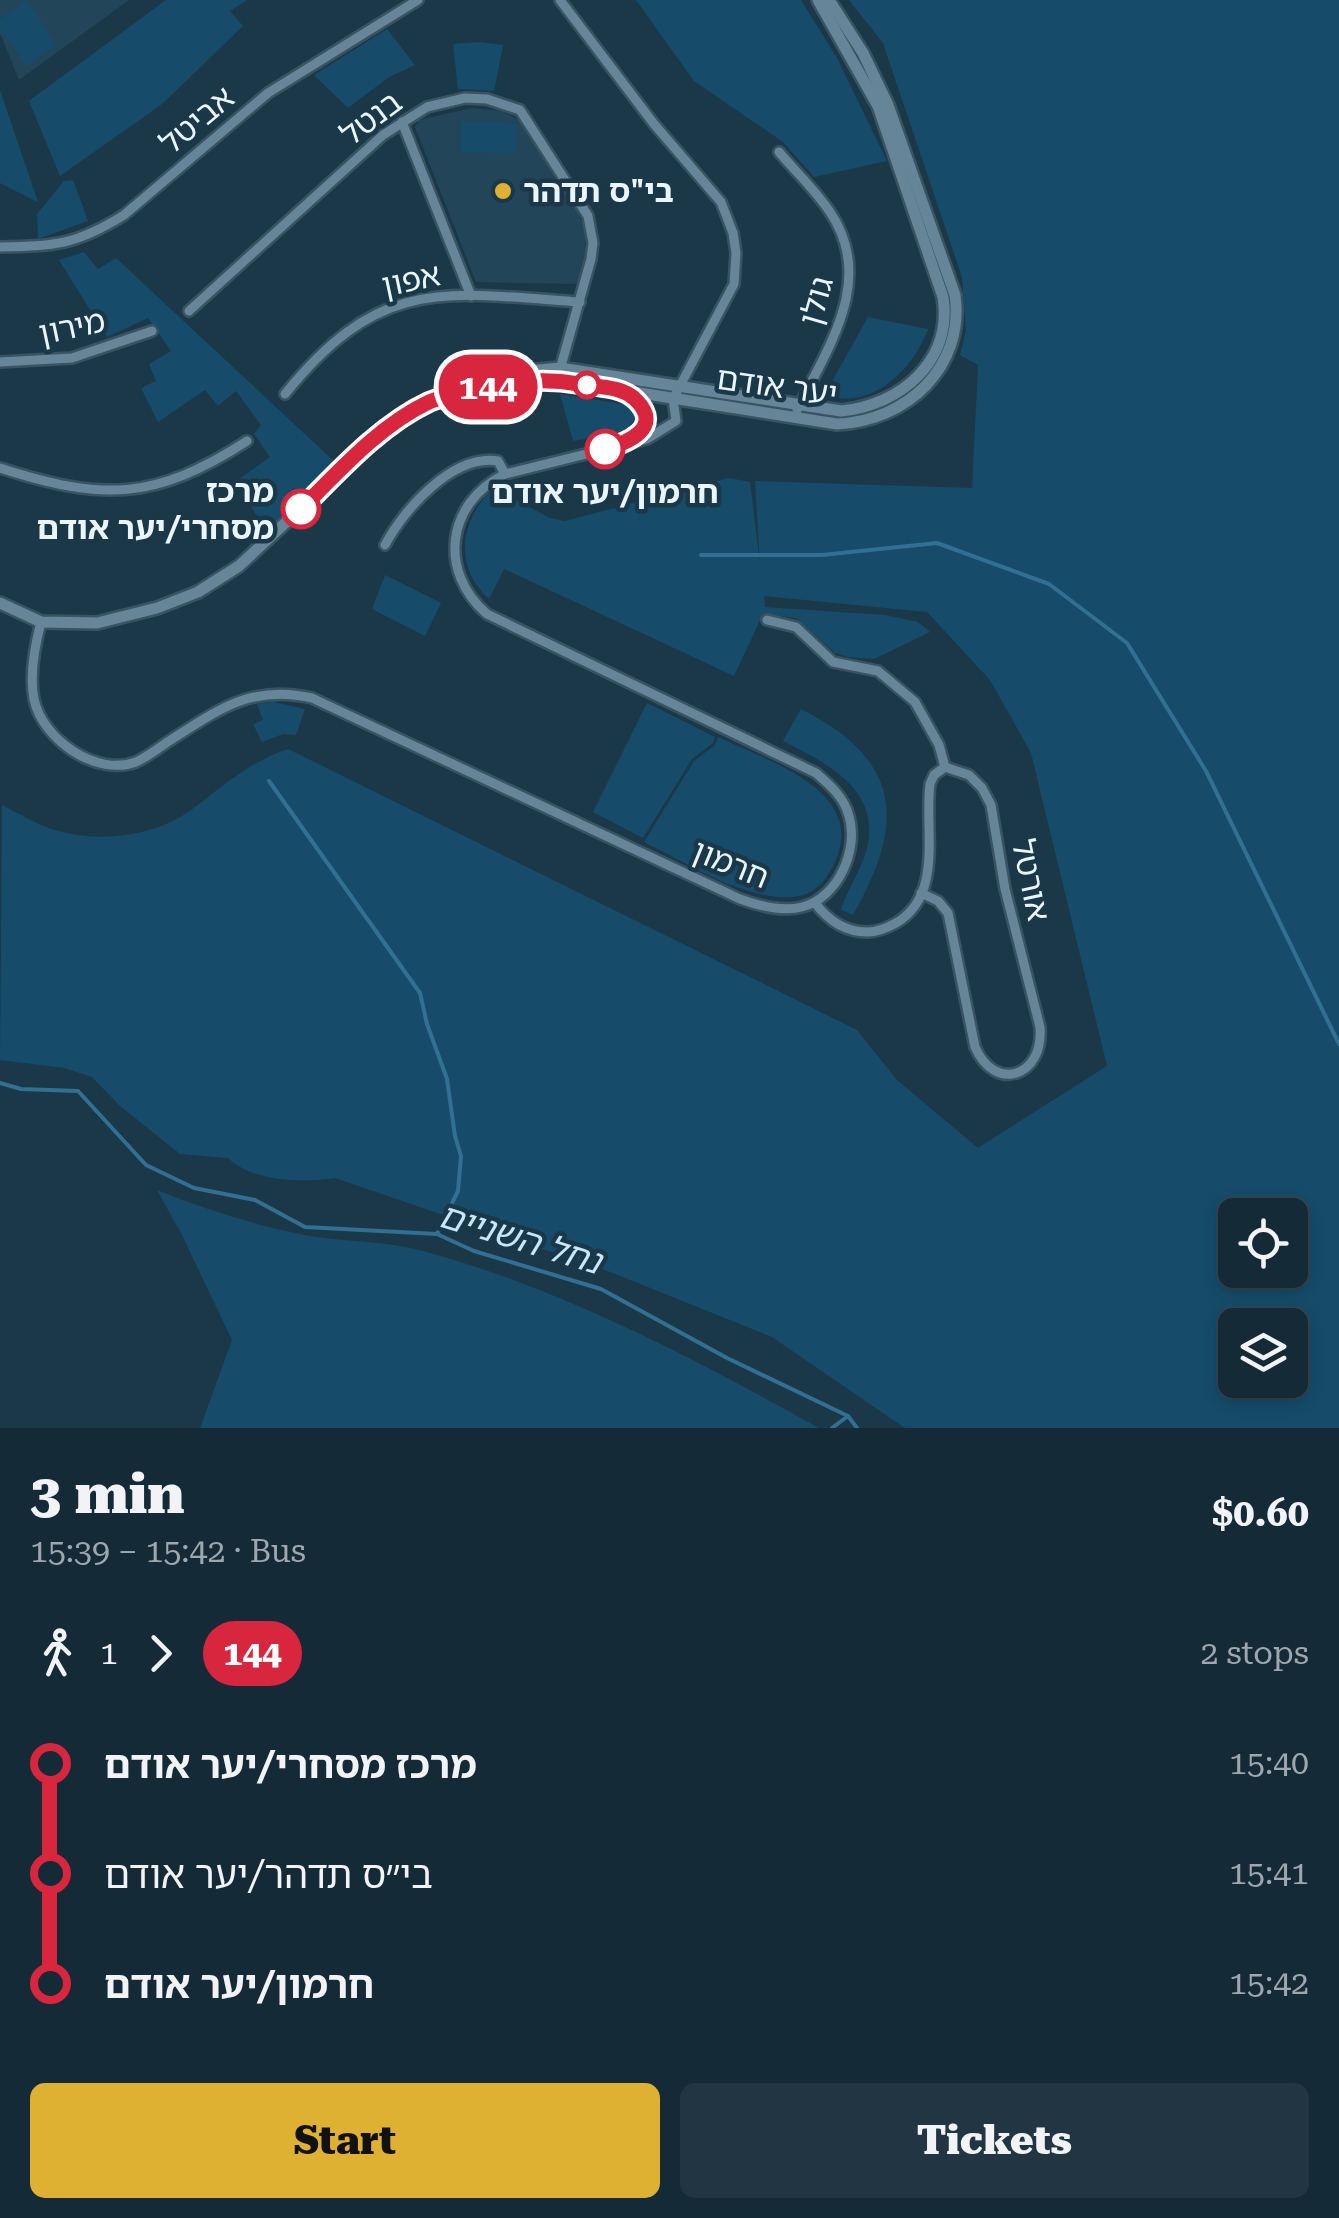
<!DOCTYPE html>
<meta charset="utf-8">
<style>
:root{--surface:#142a37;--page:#213642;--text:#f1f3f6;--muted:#9da7ad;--line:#334652;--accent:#deb133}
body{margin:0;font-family:"Roboto Serif","Noto Sans Hebrew",serif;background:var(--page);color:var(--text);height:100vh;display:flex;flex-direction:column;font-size:38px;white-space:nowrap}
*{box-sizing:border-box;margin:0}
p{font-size:32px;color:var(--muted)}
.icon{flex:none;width:55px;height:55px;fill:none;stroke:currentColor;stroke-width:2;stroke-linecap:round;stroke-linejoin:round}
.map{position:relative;height:1428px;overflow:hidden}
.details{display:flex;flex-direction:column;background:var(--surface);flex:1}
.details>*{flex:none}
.badge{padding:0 20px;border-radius:32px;font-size:35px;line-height:65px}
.tools{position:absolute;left:1218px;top:1198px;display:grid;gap:20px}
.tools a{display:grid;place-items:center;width:90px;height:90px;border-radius:15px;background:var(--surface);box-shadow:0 5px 15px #0003,0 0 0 2px var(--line);font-size:50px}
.map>.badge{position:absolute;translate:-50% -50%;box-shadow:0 0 0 5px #fff}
.legs{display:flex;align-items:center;gap:15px;height:110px;padding:0 30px;font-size:32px}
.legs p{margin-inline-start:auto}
.overview{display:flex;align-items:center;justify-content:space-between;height:170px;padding:0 30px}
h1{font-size:55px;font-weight:800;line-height:75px}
.action{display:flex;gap:20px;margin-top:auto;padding:20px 30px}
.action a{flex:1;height:115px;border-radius:15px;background:var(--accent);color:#111;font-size:40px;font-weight:800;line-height:115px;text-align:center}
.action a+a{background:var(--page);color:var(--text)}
ul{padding:0 30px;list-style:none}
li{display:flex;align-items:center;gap:35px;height:110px;font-size:38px}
li i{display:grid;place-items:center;width:15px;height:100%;margin:0 12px;background:currentColor}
li i::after{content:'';width:25px;height:25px;margin:-12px;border:8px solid;border-radius:50%;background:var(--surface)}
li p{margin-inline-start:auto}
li:first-child i{background:linear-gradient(#0000 50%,currentColor 0)}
li:last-child i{background:linear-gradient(currentColor 50%,#0000 0)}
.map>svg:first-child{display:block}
.built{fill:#22455a}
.green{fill:#164c69;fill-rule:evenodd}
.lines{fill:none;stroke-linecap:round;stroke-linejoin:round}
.stream{stroke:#316f93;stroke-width:4}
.minor-casing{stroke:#395360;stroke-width:14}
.tertiary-casing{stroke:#395360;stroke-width:16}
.minor{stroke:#668598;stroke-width:9}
.tertiary{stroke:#668598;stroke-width:11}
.line-1-casing{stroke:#fff;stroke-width:22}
.line-1{stroke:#d7263d;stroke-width:15}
.poi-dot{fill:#deb133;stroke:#1b3849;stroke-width:4}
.stop-1-dot{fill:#fff;stroke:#d7263d;stroke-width:5}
.labels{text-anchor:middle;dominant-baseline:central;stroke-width:9;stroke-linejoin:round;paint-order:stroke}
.street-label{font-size:32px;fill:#e9f6ff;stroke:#1b3849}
.poi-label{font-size:32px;font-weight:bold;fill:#e9f6ff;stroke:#1b3849;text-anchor:start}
.stop-label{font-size:32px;font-weight:bold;fill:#e9f6ff;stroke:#1b3849;text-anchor:end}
.water-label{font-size:35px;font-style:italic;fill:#c6e7fd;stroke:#1b3849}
</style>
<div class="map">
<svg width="1339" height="1428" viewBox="0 0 1339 1428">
<rect width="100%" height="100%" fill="#1b3849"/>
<g class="built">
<polygon points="0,0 129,0 19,80 0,33"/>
<polygon points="471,108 502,111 522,122 577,209 585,231 585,266 583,278 575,284 476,282 415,127 419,120"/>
</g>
<g class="green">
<polygon points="166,0 247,0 230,11 243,26 162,104 60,176 29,101"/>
<polygon points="636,0 801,0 837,58 887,161 814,177 783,142 694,81"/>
<path d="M849 0H1339V1428H905L772 1337 613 1273 335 1178C304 1183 252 1182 228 1158L180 1154 119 1105 92 1077 64 1068 0 1060 2 805C20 814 39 826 58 831 101 843 156 836 191 810 223 786 251 761 288 749L857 1030 897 1080 978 1148 1107 1066 1031 753 990 680 927 612 764 596 765 607 885 615 918 622 930 632 874 659 848 657 835 653 796 618 763 614 734 676 504 569 489 599C452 565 461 520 493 488L550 518 565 521 729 478 750 482 760 564 755 481 972 488 978 365 960 355 966 331 962 277 883 43ZM1235 1215H1290V1270H1235ZM1235 1325H1290V1380H1235Z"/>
<polygon points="27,1 57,45 26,66 0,28 0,19"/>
<polygon points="387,29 415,65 389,77 348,108 314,75"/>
<polygon points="479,42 503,45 494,91 458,89 453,44"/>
<polygon points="0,90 38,202 0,183"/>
<polygon points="462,121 517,123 516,153 461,152"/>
<polygon points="73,180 88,221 38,239 37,214 64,181"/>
<polygon points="84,252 98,269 116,258 337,464 267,532 235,482 270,457 254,434 261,425 236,391 218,406 205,390 158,422 141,388 156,381 149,364 171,351 148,318 107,337 59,260"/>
<path d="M868 317 928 329C915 365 879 404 837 398L830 385Z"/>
<polygon points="560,394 628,405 634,410 636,418 624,432 573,441"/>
<polygon points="385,575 441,603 425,636 372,609"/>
<polygon points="273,702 305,709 296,735 283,734 262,742 253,724 263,720 257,704"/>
<polygon points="647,703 715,737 713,743 692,759 643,838 593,812"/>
<path d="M801 709C902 760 906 822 853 915L841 910C848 886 868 861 869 835 873 784 820 760 783 741Z"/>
<path d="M718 737C770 762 878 794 829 873 817 893 801 899 778 897 732 893 685 862 644 842L694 761 715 745Z"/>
<path d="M157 1190C207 1210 257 1226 310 1236 347 1242 387 1241 423 1251 563 1289 693 1358 819 1428H200L232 1340 182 1235Z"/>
</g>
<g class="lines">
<g class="stream">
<polyline points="701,555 822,555 937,543 1049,584 1127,643 1206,771 1339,1044"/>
<polyline points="269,781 420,993 427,1024 447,1079 455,1136 461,1156 458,1191 438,1232"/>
<polyline points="0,1083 21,1089 78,1091 146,1165 194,1188 255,1200 305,1227 437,1234 474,1251 601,1289 727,1358 848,1416 857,1428"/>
<polyline points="832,1428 848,1416"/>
</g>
<g class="minor-casing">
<g id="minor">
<polyline points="402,122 471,296"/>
<path d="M779 152C796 172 816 191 830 212 876 280 828 347 797 410"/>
<path d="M0 247C55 246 76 245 124 215L268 93 418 0"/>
<polyline points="189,311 383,135 427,107 465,98 487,99 520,110 588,216 593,243 591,259 559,373"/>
<polyline points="0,362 72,358 152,331"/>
<path d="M625 391C642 405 648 413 640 434L632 441"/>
<path d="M285 394C380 277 441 292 580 302"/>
<path d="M0 468C103 501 154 501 247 441"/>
<path d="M385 545C404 509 453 454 498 461L505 474"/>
<polyline points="767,620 796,627 833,662 878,671 915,702 939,745 945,767"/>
<path d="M41 622C35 645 29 674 34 699 42 739 96 777 136 762 147 757 159 748 169 741 218 710 251 684 312 698L740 899C759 906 782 912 802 907 838 898 859 850 849 816 844 797 830 785 816 773L487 614C438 572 446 503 505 474L647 439 676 421 673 399 734 284 736 253 733 233 721 202 654 124 560 0"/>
<path d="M921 893 938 901 948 913 975 1047C995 1093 1044 1077 1040 1027L1005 889 991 805 982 788 969 775 945 767"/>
<path d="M815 903C828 920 844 932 867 932 877 932 887 928 896 923 944 895 924 829 930 784L934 775 945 767"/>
</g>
</g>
<g class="tertiary-casing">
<g id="tertiary">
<path d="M461 394 523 381 551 379 837 424C907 421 965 367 955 295L888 105 863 53 829 0"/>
<path d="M0 603 41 622 97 623 157 608 198 592 239 566 385 430 432 400 496 374 560 368 841 411C901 405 953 361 943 297L878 106 818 0"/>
</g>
</g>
<use href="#minor" class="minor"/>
<use href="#tertiary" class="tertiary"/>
</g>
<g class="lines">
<g class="line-1-casing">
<path id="line-1" d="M301 509C339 471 380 425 429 402 445 395 464 393 481 389 515 381 545 378 579 384 598 387 622 386 636 400 664 428 627 443 605 449"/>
</g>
<use href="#line-1" class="line-1"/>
</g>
<circle class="poi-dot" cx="503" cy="191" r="10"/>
<g class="stop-1-dot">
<circle cx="587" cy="385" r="12"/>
<circle cx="605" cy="449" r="18"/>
<circle cx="301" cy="509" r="18"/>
</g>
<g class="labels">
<g class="street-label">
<text transform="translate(371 118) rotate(-37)">בנטל</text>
<text transform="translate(197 120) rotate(-40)">אביטל</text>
<text transform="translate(411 280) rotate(-12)">אפון</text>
<text transform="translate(816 301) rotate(-74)">גולן</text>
<text transform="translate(72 327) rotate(-12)">מירון</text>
<text transform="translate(777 386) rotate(8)">יער אודם</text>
<text transform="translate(731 864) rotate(22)">חרמון</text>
<text transform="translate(1031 880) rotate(78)">אורטל</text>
</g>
<g class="poi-label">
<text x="523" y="191">בי"ס תדהר</text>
</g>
<g class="stop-label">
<text x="274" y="491">מרכז<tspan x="274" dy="37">מסחרי/יער אודם</tspan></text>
<text x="605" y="492" text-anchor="middle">חרמון/יער אודם</text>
</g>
<g class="water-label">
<text transform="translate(520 1239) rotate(17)">נחל השניים</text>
</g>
</g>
</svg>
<div class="tools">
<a><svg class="icon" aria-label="locate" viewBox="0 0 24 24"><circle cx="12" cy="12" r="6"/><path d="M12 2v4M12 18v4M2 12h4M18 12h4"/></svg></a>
<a><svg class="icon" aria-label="layers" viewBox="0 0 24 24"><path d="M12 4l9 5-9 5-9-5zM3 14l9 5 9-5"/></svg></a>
</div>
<b class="badge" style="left:488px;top:387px;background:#d7263d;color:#fff">144</b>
</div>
<section class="details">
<div class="overview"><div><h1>3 min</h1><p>15:39 – 15:42 · Bus</p></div><b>$0.60</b></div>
<div class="legs"><svg class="icon" aria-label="walk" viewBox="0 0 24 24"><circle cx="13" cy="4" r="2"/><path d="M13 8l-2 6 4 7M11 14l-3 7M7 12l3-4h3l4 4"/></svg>1<svg class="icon" aria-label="forward" viewBox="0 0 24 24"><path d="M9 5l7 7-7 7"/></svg><b class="badge" style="background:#d7263d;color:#fff">144</b><p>2 stops</p></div>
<ul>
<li><i style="color:#d7263d"></i><b>מרכז מסחרי/יער אודם</b><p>15:40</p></li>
<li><i style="color:#d7263d"></i><span>בי״ס תדהר/יער אודם</span><p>15:41</p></li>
<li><i style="color:#d7263d"></i><b>חרמון/יער אודם</b><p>15:42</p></li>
</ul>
<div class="action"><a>Start</a><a>Tickets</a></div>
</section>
